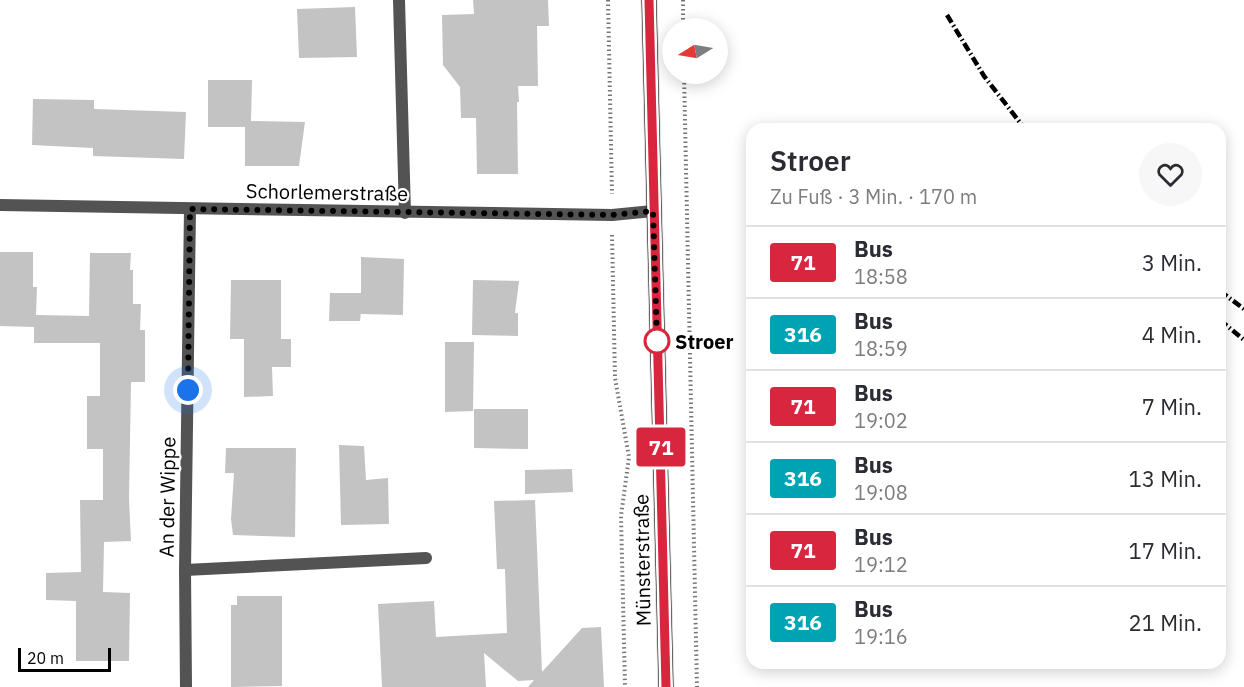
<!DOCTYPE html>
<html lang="de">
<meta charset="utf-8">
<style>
:root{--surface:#fff;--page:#f7f7f7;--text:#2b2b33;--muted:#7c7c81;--line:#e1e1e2}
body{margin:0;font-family:"IBM Plex Sans",sans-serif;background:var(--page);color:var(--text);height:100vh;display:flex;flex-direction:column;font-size:22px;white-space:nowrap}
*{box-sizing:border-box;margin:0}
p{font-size:20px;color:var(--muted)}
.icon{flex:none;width:33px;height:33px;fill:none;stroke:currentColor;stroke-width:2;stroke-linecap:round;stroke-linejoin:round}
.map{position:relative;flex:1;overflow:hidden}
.panel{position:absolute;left:746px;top:123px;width:480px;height:546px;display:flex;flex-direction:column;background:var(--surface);border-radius:18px;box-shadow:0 3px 15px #0003}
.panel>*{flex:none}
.badge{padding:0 12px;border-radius:4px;font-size:21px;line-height:39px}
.needle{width:39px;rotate:259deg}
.controls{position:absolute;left:662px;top:18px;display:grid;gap:12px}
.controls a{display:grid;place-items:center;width:66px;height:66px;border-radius:50%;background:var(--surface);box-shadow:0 3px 15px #0003;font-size:30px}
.scale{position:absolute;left:18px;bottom:15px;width:93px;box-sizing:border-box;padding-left:6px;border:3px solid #000;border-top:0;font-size:16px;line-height:21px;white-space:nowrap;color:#000;-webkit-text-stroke:4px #fff;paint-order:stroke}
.you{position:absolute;width:30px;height:30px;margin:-15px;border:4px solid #fff;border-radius:50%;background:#1a73e8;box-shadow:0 0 0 9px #1a73e833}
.map>.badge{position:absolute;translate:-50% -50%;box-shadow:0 0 0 3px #fff}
.round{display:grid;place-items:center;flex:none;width:63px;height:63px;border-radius:32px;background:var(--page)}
.summary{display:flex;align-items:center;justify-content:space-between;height:102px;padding:0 24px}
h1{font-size:28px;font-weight:600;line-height:45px}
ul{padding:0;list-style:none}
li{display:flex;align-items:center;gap:18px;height:72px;padding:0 24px;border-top:2px solid var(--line)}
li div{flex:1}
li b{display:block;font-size:22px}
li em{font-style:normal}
li .badge{min-width:66px;font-weight:700;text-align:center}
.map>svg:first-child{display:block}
.building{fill:#c3c3c3}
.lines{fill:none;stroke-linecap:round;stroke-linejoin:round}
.primary-casing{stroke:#dbdbdb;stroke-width:17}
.path{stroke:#757575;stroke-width:4;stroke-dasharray:1.5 3;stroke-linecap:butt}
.street{stroke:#535353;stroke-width:12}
.primary{stroke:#000;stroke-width:15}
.rail{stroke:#000;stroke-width:4.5;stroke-dasharray:9 3 1.5 3;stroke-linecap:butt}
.line-casing{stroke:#fff;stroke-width:14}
.line{stroke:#d7263d;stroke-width:9}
.walk{stroke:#000;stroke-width:6;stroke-dasharray:0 10.8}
.stop-dot{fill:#fff;stroke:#d7263d;stroke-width:3}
.labels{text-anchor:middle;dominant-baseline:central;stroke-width:4.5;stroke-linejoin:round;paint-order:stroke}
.street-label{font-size:20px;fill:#000;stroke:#fff}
.stop-label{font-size:20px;font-weight:bold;fill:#000;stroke:#fff;text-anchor:start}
</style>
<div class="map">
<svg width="1244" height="687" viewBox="0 0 1244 687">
<rect width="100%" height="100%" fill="#fff"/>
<g class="building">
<polygon points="473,0 548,0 549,26 537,26 538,86 518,86 519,102 517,102 518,174 477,174 476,118 461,118 460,87 443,65 442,15 474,14"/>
<polygon points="355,7 357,57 299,58 297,9"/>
<polygon points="208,80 252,80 251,121 305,122 299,166 245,166 245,127 208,127"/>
<polygon points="33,99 94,100 94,109 186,112 184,159 93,156 93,148 32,145"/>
<polygon points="0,252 33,252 33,287 37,287 36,315 89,316 90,253 131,253 130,270 133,270 133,304 141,304 140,330 145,330 145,382 131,382 129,499 131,541 104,542 103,592 130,593 129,661 76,661 76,601 46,600 46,573 81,572 80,500 103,500 103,449 87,449 87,396 100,396 100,343 34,343 34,327 0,326"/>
<polygon points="361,257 404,259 403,315 361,314 361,312 360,321 329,321 330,293 361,293"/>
<polygon points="231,280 281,280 281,339 291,339 291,367 272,367 273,396 244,397 244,339 230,339"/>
<polygon points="473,280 519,281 515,313 518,313 518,336 472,335"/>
<polygon points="445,342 474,342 473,411 445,412"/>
<polygon points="474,409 528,409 528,449 474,448"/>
<polygon points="339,445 364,446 366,480 388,478 389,524 341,525"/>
<polygon points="226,448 296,448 295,537 233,535 231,519 234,473 225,473"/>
<polygon points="572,469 573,492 525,494 525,470"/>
<polygon points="535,500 542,672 582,628 601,627 604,687 528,687 534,680 518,681 484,653 486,687 382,687 378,604 434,601 436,637 507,633 505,569 497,569 494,501"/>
<polygon points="237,596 282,596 282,686 231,687 231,605 237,605"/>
</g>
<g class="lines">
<g class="primary-casing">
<polyline id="primary" points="649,0 666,687"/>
</g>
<g class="path">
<polyline points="608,0 612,194"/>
<polyline points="683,0 683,28"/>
<polyline points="684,74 697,687"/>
<polyline points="612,235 615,378 629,457 621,516 625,687"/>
</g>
<g class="street">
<polyline points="399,0 405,213"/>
<polyline points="0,205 612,215 653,211"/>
<polyline points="185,570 426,558"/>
<polyline points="186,687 185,570 190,209"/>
</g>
<use href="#primary" class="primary"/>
<g class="rail">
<polyline points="947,15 984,76 1025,129"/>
<polyline points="1220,291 1244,309"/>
<polyline points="1220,320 1244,340"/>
</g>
</g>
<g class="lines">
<g class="line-casing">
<polyline id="line" points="649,0 666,687"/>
</g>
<use href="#line" class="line"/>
<polyline class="walk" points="188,390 190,209 612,215 653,211 657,341"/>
</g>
<circle class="stop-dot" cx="657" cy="341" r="12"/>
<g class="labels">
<g class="street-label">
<text transform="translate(327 192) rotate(1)">Schorlemerstraße</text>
<text transform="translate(167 497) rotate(-89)">An der Wippe</text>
<text transform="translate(642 560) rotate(-91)">Münsterstraße</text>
</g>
<g class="stop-label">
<text x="675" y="341">Stroer</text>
</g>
</g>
</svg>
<div class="controls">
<a><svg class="needle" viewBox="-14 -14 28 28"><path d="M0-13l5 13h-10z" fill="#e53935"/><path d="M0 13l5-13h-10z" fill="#7c7c81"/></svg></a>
</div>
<div class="scale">20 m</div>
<div class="you" style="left:188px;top:390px"></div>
<b class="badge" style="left:661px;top:447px;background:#d7263d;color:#fff">71</b>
<section class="panel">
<div class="summary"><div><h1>Stroer</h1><p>Zu Fuß · 3 Min. · 170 m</p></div><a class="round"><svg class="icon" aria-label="heart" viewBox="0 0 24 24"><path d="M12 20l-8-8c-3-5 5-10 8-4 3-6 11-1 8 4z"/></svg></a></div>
<ul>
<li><span class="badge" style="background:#d7263d;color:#fff">71</span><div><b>Bus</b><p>18:58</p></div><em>3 Min.</em></li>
<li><span class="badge" style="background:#00a3b4;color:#fff">316</span><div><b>Bus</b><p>18:59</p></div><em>4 Min.</em></li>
<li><span class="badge" style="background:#d7263d;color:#fff">71</span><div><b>Bus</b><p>19:02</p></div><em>7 Min.</em></li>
<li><span class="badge" style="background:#00a3b4;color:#fff">316</span><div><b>Bus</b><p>19:08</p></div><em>13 Min.</em></li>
<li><span class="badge" style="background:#d7263d;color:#fff">71</span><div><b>Bus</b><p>19:12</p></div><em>17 Min.</em></li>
<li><span class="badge" style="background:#00a3b4;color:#fff">316</span><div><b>Bus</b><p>19:16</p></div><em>21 Min.</em></li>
</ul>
</section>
</div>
